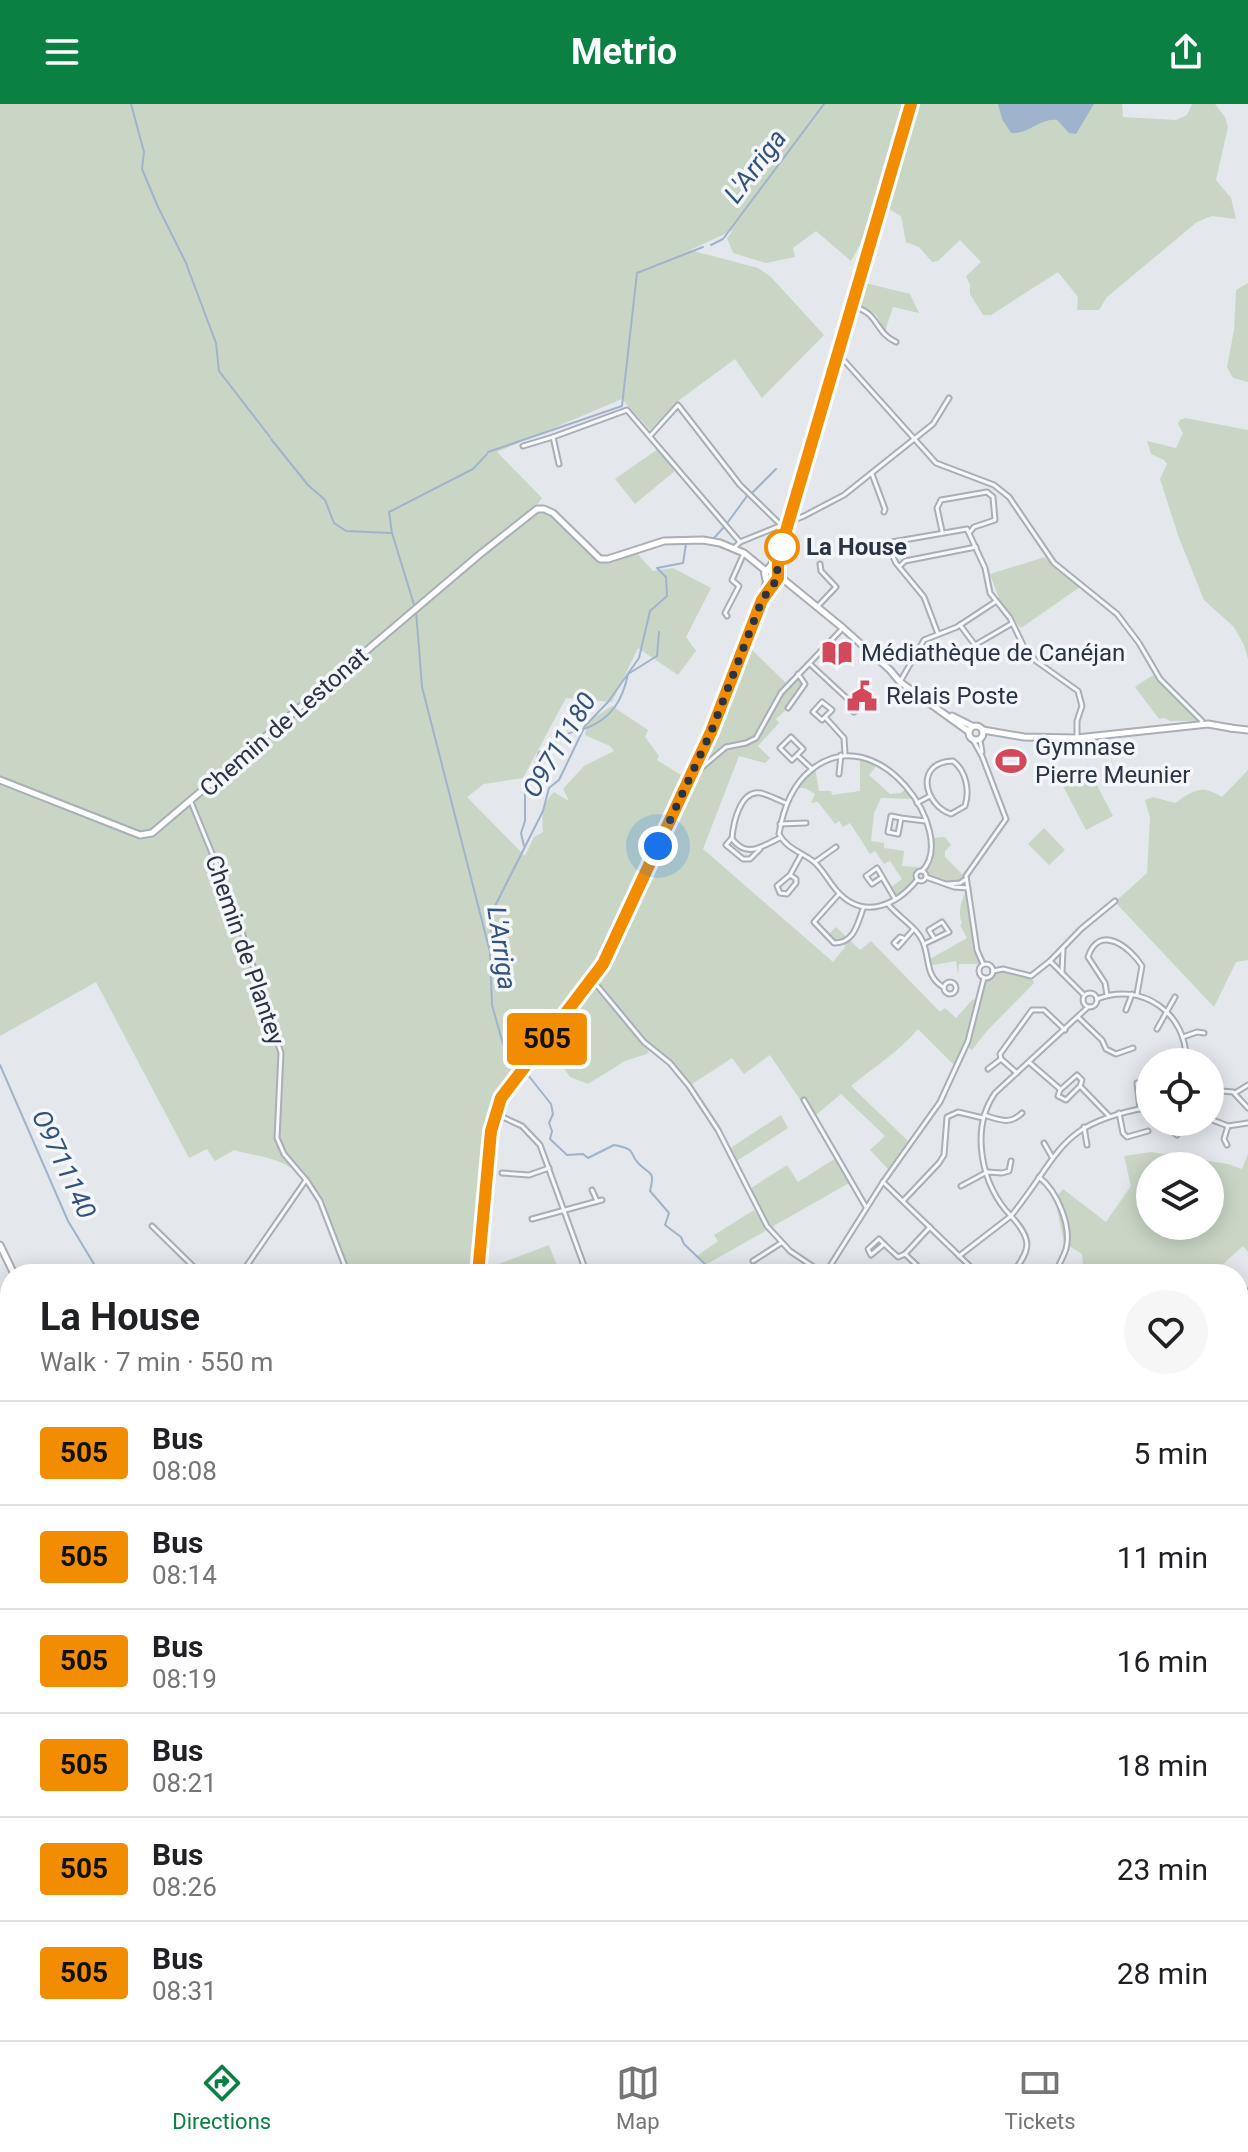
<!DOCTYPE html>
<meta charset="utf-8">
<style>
:root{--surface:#fff;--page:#f6f6f6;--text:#202124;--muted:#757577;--line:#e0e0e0;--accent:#0b8043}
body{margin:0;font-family:Roboto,sans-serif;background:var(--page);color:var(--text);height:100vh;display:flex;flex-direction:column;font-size:30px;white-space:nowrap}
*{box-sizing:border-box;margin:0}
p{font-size:26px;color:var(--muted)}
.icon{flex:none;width:44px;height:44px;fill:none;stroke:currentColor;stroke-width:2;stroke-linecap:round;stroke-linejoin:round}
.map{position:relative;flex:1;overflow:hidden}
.panel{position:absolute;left:0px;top:1160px;width:1248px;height:776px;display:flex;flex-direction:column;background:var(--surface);border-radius:32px 32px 0 0;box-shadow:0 4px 20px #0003}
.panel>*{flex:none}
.badge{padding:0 16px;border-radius:6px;font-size:28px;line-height:52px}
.buttons{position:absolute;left:1136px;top:944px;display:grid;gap:16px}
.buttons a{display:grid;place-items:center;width:88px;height:88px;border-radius:50%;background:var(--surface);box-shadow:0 4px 20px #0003;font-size:40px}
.you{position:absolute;width:40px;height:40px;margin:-20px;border:6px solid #fff;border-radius:50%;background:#1a73e8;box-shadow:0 0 0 12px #1a73e833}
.map>.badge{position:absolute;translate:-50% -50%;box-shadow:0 0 0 4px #fff}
.round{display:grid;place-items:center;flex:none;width:84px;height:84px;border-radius:42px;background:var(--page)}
.headline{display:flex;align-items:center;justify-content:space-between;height:136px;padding:0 40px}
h1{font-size:38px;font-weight:700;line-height:60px}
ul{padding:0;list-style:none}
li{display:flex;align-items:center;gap:24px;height:104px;padding:0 40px;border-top:2px solid var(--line)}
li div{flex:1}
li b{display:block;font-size:30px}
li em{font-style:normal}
li .badge{min-width:88px;font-weight:700;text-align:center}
header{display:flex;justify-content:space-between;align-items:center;height:104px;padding:0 40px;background:var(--accent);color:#fff;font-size:36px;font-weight:700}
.tab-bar{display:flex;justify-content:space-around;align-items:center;height:112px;border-top:2px solid var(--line);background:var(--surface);font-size:22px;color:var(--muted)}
.tab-bar a{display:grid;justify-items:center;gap:4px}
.tab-bar .active{color:var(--accent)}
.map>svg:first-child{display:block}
.green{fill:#c9d6c5;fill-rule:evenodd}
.water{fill:#9fb4cc}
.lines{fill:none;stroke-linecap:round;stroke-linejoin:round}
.stream{stroke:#9fb4cc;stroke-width:2}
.street-casing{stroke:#a9aeb7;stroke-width:7}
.secondary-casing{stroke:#a9aeb7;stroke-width:9}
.primary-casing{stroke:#a3abb8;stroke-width:10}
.street{stroke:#f7f8fa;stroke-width:3}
.secondary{stroke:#fff;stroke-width:5}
.primary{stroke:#fff;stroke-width:6}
.line-casing{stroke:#fff;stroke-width:18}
.line{stroke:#f28c00;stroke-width:12}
.walk{stroke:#2b3445;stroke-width:8;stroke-dasharray:0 14.4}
.stop-dot{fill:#fff;stroke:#f28c00;stroke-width:4}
.labels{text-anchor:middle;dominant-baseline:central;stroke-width:7;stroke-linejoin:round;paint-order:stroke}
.stop-label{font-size:24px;font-weight:bold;fill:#2b3445;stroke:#f4f6f9;text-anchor:start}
.poi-label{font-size:24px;fill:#2b3445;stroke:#f4f6f9;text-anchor:start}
.street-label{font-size:24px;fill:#2b3445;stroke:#f4f6f9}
.water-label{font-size:26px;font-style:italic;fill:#34527a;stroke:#f4f6f9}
</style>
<header><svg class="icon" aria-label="menu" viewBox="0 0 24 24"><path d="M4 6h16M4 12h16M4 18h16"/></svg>Metrio<svg class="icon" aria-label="share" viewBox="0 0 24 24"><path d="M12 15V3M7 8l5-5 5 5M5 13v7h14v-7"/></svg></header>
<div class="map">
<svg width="1248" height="1936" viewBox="0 0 1248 1936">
<rect width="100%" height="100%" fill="#e4e7ec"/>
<g class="green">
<path d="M0 0H1122L1123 13 1176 16 1187 11 1192 0H1215L1225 13 1228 23 1216 76 1231 94 1236 115 1212 112 1197 118 1107 193 1099 206H1077L1078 193 1058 168 991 211H983L970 190V181L966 172 981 158 960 136 938 157 932 158 919 143 906 138 901 112 882 101 851 157 816 127 793 144 795 153 766 159 733 149 727 134 733 126 690 146 758 164 771 173 824 231 762 294 735 255 678 297 650 326 622 295 497 348 542 394 533 406 544 405 603 455 635 447 653 467 673 464 711 484 686 533 696 547 678 571 638 544 612 598 566 594 523 674 484 680 467 693 525 752 534 733 543 728C541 713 543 698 554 688L569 697 563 685 584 662 614 647 610 642 585 631 587 618 612 602 648 626 645 633 659 652 657 656 689 676 744 543H749L788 581 798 570 805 580 788 604 776 615 779 619 758 642 770 654 765 659 739 652 703 745 833 858 845 843 844 838 838 840 827 832 836 823 860 846 871 837 940 908 945 904 956 914 973 895 977 897 984 874 990 873 993 867 1000 865 1031 872 1034 879 986 928 972 946 967 942 956 963 918 925C901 946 874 963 851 982L908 1037 888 1065 870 1046 885 1032 841 990 816 1011 806 995 801 997 770 951 744 970 732 954 689 982 679 968 650 944 647 950 625 957 588 980 570 973 545 937 501 990 489 1015 477 1170H369L365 1162 348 1170C334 1135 323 1081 288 1062 273 1053 251 1051 234 1046L215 1057 207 1045 189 1054 96 878 0 932Z"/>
<polygon points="865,179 910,190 919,209 893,203 885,227 876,211 858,200"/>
<polygon points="1248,179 1248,278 1233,274 1227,263 1234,226 1236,186"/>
<polygon points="1185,314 1248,326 1248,555 1244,541 1234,523 1204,496 1179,434 1160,375 1167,360 1164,356 1151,350 1147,337 1176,344 1183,329 1178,320 1180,316"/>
<polygon points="658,345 676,366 635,400 615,375"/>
<polygon points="1045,453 1059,468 1080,483 1021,524 1001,500 990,470"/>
<polygon points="1153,571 1197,615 1196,617 1170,617 1165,614 1159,615 1135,583"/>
<path d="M860 653 879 659 869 671 890 690 901 689 907 683 915 695 881 694 874 709 871 737 884 739V744L904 747 902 762 917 763 922 767 927 759 931 734 945 733 951 741 945 747V753L966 774C954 784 940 777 926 773L924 768 919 767 914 780 895 795 889 785 902 775 890 757 884 760 875 747 870 750 850 719 843 723 839 717 835 720 818 698 811 699 815 690 805 684H796L815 663 819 687H831L832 691 860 687Z"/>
<polygon points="1089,666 1113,712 1086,726 1062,680"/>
<path d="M1248 666V856L1236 858 1214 903 1115 798 1147 769 1150 714 1145 696 1153 693 1175 699C1194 686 1201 680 1222 693Z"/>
<polygon points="1044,724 1065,746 1049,761 1028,740"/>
<path d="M968 784 977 846 983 860H959L958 871 956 857 927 862 926 858 930 855 967 834 960 821 962 819C957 809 962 793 968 784Z"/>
<polygon points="781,1011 788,1024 735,1058 729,1045"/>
<path d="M1151 1048 1228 1060 1242 1065 1248 1050V1148L1243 1142 1212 1170H1084L1082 1150 1064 1139 1055 1095 1063 1085 1106 1118 1131 1082 1124 1052ZM1150 1062H1210V1122H1150Z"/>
<polygon points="836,1054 849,1079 770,1124 748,1086 787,1061 798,1078"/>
<polygon points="754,1106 767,1126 707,1160 697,1152 718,1137 714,1131"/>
<polygon points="549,1141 557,1162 536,1170 491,1170 488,1164"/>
<polygon points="1248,1223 1248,1399 1238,1394 1238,1232"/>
<polygon points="1244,1691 1248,1693 1248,1767 1238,1768 1238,1694"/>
<polygon points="5,1840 10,1845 10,1926 33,1926 23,1936 0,1936 0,1843"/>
<polygon points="301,1926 416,1926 409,1936 316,1936"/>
<polygon points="444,1926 687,1926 692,1936 448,1936"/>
</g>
<path class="water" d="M998 0H1094L1076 30 1069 29 1057 16C1039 14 1029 31 1011 29L1002 15Z"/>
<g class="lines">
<g class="stream">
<polyline points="131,0 144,48 142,65 158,103 187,161"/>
<polyline points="884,67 904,0"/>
<polyline points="865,135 876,95"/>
<polyline points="711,141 723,135 824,0"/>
<polyline points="187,162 216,239 219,267 270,333"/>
<polyline points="271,335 308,381 325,396 334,419 346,427 391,429"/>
<polyline points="488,348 622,302 637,169 703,143"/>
<polyline points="751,390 776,365"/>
<polyline points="728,418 747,392"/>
<polyline points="714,434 724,423"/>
<polyline points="420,557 416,507 392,429 389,408 473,365 487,350"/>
<polyline points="420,558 422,583 490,848 492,901 503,940 520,961"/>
<path d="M524 742 521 729 525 717V689L539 648C551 645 555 636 565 631 572 627 581 626 589 623 613 613 623 594 628 570L657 552 659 528"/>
<polyline points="490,843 493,806 543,707 549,684 559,676 585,622 608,598 639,554 650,507 667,492 666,473 657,464 683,459 686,440"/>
<polyline points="0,961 68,1117 100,1170"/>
<path d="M524 966 551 1000 553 1010 549 1019 552 1027 550 1035 567 1051 583 1050 588 1054 614 1041C639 1046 627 1048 639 1060 651 1072 655 1066 650 1087L669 1109 665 1121 681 1133 684 1140 707 1162 725 1166 741 1164 743 1170"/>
</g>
<g class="street-casing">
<g id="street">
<path d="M852 202C880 209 874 228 896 238"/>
<polyline points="840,252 936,359 994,381 1009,393 1054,459 1117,510 1139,539 1160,575 1202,617 1201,620"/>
<polyline points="650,332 678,301 740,381 780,420"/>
<polyline points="523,342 553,333"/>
<polyline points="559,360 553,333 627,306 740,438"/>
<polyline points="872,370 885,405 884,408"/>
<polyline points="942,427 937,404 941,396 987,388 993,393 995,416 974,423 970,428"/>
<polyline points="734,444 740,438 804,412 844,391 933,320 949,294"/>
<polyline points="900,462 905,457 976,443"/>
<polyline points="818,502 836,483 821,467 820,460"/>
<polyline points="727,512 725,509 739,482 732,476 744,449"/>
<polyline points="960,521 975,541 1011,520"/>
<polyline points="938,530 924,493 896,459 888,442 892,438 967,425 985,464 990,489 1010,514 1024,543 1036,557 1078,587 1082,602 1077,617 1077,634"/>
<polyline points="810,560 851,598 849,604 854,608 859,602 852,596 851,598"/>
<polyline points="901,576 924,536 957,523 995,498"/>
<polyline points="788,604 805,580 798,570"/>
<polyline points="825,613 822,616 813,608 822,598 832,606 825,613 844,634 845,650"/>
<polyline points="972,634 982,652 1006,715 966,772 977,846 983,860"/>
<polyline points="980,636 982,648"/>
<polyline points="797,651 803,645 791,633 780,644 792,656 797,651 812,665"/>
<path d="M953 657C966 667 970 686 965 702L951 710C924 701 914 658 953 657Z"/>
<polyline points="694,670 726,643 746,639 756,634 781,589 843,524"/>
<polyline points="839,670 841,651"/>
<polyline points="191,698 234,803 281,949 277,1034 284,1050 307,1077 320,1097 348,1170"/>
<polyline points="917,699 930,692"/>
<polyline points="901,714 891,712 888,728 898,730 901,714 925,717"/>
<polyline points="780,720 806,719"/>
<path d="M780 734C761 742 748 755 732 735 733 720 740 685 761 689 769 691 778 696 786 699"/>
<polyline points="731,735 726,741 743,755 750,755 760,745"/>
<polyline points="815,758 836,743"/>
<circle cx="921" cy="772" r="5"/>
<polyline points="790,771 796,775 796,779 787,790 780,789 777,782 790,771 801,751"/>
<polyline points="926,773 954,783 968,784"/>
<polyline points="881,774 872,780 866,772 877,764 895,795"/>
<path d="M917 776C896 802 863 816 837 787 829 778 822 764 813 757 801 748 786 744 779 730 783 705 791 682 811 666 878 611 959 730 922 767"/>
<polyline points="947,780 960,779 966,775"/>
<path d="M839 790 814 818 834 839C854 839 857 821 863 805"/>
<path d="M888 800C898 813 917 823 923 838 930 855 925 872 943 883"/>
<polyline points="903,834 900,833 894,839 898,843 913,826"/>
<polyline points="924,840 949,828 942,818 929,826 934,834"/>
<polyline points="1050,857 1081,825 1115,797"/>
<circle cx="986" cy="867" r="7"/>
<polyline points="993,867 1003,865 1031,872 1050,857 1083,890"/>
<polyline points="1062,869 1063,845"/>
<circle cx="950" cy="884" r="6"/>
<polyline points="595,879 644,938 670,959 689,982 718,1026 767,1122 790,1147 824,1170"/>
<circle cx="1090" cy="896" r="7"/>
<path d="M1107 891 1105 879 1088 853C1099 819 1130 843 1142 862L1137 890"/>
<path d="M1097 895C1141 877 1188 909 1186 958"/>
<path d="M1088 903 995 989C970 1025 981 1082 1011 1112 1063 1047 1058 1019 1150 1003"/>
<polyline points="1126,906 1132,890"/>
<polyline points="1079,914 1102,936 1106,945 1116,950 1133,944"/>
<polyline points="1157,925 1175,893"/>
<polyline points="1183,933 1197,928 1204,929"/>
<polyline points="1178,957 1186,955"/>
<polyline points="1030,959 1060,985"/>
<polyline points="988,965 1001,955"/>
<polyline points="1017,969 1001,955 1000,950 1032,906 1044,906 1065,926"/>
<polyline points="1137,979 1140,1005"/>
<polyline points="1080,982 1066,996 1058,992 1060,986 1077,971 1082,976 1080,982 1109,1012"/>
<polyline points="1210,986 1233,988 1248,1004"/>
<polyline points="1235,989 1248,981"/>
<polyline points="804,996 866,1103"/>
<polyline points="1119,1009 1123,1029 1127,1033 1148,1027"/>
<polyline points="496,1010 522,1022 540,1041 587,1170"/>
<path d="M984 1011C1000 1016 1010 1021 1022 1009"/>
<polyline points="1210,1015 1228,1022 1248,1019"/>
<polyline points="1164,1018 1166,1023 1177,1031"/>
<polyline points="1084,1023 1087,1041"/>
<polyline points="1044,1039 1052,1053"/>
<polyline points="1227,1041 1224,1035 1228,1022"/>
<polyline points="502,1069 529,1071 549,1064"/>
<path d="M1039 1073C1057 1087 1072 1122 1066 1145 1063 1154 1058 1162 1055 1170"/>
<polyline points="883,1078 978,1170"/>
<polyline points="961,1082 987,1068 1002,1069 1009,1067 1011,1057"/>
<polyline points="592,1086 597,1097"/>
<polyline points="903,1097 939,1059 944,1051 947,1013 958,1008 983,1014"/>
<polyline points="532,1115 602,1096"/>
<polyline points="152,1122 201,1170"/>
<polygon points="879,1135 884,1140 871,1151 868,1145"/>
<polyline points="884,1140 898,1153 905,1150 926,1170"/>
<polyline points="905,1150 930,1123"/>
<path d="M959 1152 1011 1112C1033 1136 1031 1145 1012 1170"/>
<polyline points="753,1157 781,1139"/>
<polyline points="241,1170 306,1076"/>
<polyline points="825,1170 883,1078 940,998 968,937 984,874"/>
<polyline points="1238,1196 1248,1187"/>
<polyline points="6,1225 10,1224"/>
<polyline points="0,1340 10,1337"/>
<polyline points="0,1363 10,1360"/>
<polyline points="1238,1431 1248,1417"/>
<polyline points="10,1520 10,1495"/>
<polyline points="0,1522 10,1520"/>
<polyline points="1238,1563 1248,1567"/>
<polyline points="1238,1633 1248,1637"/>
<polyline points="1238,1841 1248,1838"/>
<polyline points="710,1926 715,1936"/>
<polyline points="771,1926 778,1936"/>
<polyline points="885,1926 896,1936"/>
<polyline points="1002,1926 1033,1935"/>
<polyline points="183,1936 188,1926"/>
<polyline points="282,1936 291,1926"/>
<polyline points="591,1936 601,1926"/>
<polyline points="735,1936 750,1926"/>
<polyline points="808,1936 823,1926"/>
</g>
</g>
<g class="secondary-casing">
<g id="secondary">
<polyline points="778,471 843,524 890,566 900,578 968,627"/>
<polyline points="952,612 972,622"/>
<circle cx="976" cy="629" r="7"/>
<polyline points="1230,624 1248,626"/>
<polyline points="983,626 1024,633 1077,634 1208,620 1231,624"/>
<polyline points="0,676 140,731 152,729 479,451 537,405 544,405 553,409 600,455 608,455 664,437 703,436 720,439 744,449 766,467"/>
<polyline points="0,1141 14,1170"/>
<polyline points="1238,1449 1248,1455"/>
<polyline points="1238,1540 1248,1527"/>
<polyline points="0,1642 10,1645"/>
<polyline points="0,1787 10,1800"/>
<polyline points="84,1926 90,1936"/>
<polyline points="301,1926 316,1936"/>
<polyline points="1033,1936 1035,1926"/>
</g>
</g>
<g class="primary-casing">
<g id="primary">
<polyline points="766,488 778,474 778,454 911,0"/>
<path d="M478 1170 490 1021C497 984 567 909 593 877L603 860 711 628 762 496 767 478 765 469 778 454"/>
<polyline points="440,1926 444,1936"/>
<polyline points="426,1936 430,1926"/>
</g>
</g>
<use href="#street" class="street"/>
<use href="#secondary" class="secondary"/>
<use href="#primary" class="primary"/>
</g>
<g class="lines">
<g class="line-casing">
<polyline id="line" points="478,1170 491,1027 501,994 603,860 711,628 762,496 778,474 778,454 911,0"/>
</g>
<use href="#line" class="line"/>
<polyline class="walk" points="658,742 711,628 762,496 778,474 777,463 782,443"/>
</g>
<defs>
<g id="library-bare" transform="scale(2.4)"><path d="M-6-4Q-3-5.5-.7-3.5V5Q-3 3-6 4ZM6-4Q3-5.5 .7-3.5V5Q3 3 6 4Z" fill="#d1495b" stroke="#f4f6f9" stroke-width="2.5" paint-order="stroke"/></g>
<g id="civic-bare" transform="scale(2.4)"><path d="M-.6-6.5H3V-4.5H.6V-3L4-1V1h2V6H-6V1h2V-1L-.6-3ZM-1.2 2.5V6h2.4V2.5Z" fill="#d1495b" stroke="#f4f6f9" stroke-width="2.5" paint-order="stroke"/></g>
<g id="stadium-bare" transform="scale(2.4)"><path d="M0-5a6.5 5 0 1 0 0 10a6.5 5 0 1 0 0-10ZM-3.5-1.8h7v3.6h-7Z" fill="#d1495b" stroke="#f4f6f9" stroke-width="2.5" paint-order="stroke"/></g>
</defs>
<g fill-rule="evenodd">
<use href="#library-bare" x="837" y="549"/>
<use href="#civic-bare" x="862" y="592"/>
<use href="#stadium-bare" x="1011" y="657"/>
</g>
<circle class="stop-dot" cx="782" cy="443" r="16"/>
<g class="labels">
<g class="stop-label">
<text x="806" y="443">La House</text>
</g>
<g class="poi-label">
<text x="861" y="549">Médiathèque de Canéjan</text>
<text x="886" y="592">Relais Poste</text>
<text x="1035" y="643">Gymnase<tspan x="1035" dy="28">Pierre Meunier</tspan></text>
</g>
<g class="street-label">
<text transform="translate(284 618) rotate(-41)">Chemin de Lestonat</text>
<text transform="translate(245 846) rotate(71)">Chemin de Plantey</text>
</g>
<g class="water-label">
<text transform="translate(755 62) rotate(-53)">L'Arriga</text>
<text transform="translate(559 641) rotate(-59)">O9711180</text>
<text transform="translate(502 844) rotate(82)">L'Arriga</text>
<text transform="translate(64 1060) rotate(65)">O9711140</text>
</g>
</g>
</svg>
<div class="buttons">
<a><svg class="icon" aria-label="locate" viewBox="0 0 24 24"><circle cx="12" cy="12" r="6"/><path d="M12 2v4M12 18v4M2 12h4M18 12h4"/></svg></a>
<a><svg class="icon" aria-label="layers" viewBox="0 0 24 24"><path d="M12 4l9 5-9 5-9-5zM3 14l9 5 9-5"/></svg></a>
</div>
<div class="you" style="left:658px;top:742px"></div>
<b class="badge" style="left:547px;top:935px;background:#f28c00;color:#111">505</b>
<section class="panel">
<div class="headline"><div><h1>La House</h1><p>Walk · 7 min · 550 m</p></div><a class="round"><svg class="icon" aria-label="heart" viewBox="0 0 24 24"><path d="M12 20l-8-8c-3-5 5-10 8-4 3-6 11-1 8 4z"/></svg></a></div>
<ul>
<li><span class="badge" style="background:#f28c00;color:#111">505</span><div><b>Bus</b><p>08:08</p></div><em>5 min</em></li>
<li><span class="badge" style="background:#f28c00;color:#111">505</span><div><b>Bus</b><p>08:14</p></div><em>11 min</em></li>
<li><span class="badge" style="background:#f28c00;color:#111">505</span><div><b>Bus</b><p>08:19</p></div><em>16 min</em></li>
<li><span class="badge" style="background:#f28c00;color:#111">505</span><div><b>Bus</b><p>08:21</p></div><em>18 min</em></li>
<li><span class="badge" style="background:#f28c00;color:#111">505</span><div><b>Bus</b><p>08:26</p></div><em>23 min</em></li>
<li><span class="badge" style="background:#f28c00;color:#111">505</span><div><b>Bus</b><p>08:31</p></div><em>28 min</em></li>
</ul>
</section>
</div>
<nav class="tab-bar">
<a class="active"><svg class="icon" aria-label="directions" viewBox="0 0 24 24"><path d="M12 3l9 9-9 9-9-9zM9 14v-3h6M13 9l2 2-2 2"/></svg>Directions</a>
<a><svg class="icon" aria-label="map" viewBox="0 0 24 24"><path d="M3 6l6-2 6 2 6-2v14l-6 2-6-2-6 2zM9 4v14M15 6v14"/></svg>Map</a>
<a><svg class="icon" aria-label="tickets" viewBox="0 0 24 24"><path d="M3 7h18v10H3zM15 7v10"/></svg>Tickets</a>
</nav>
